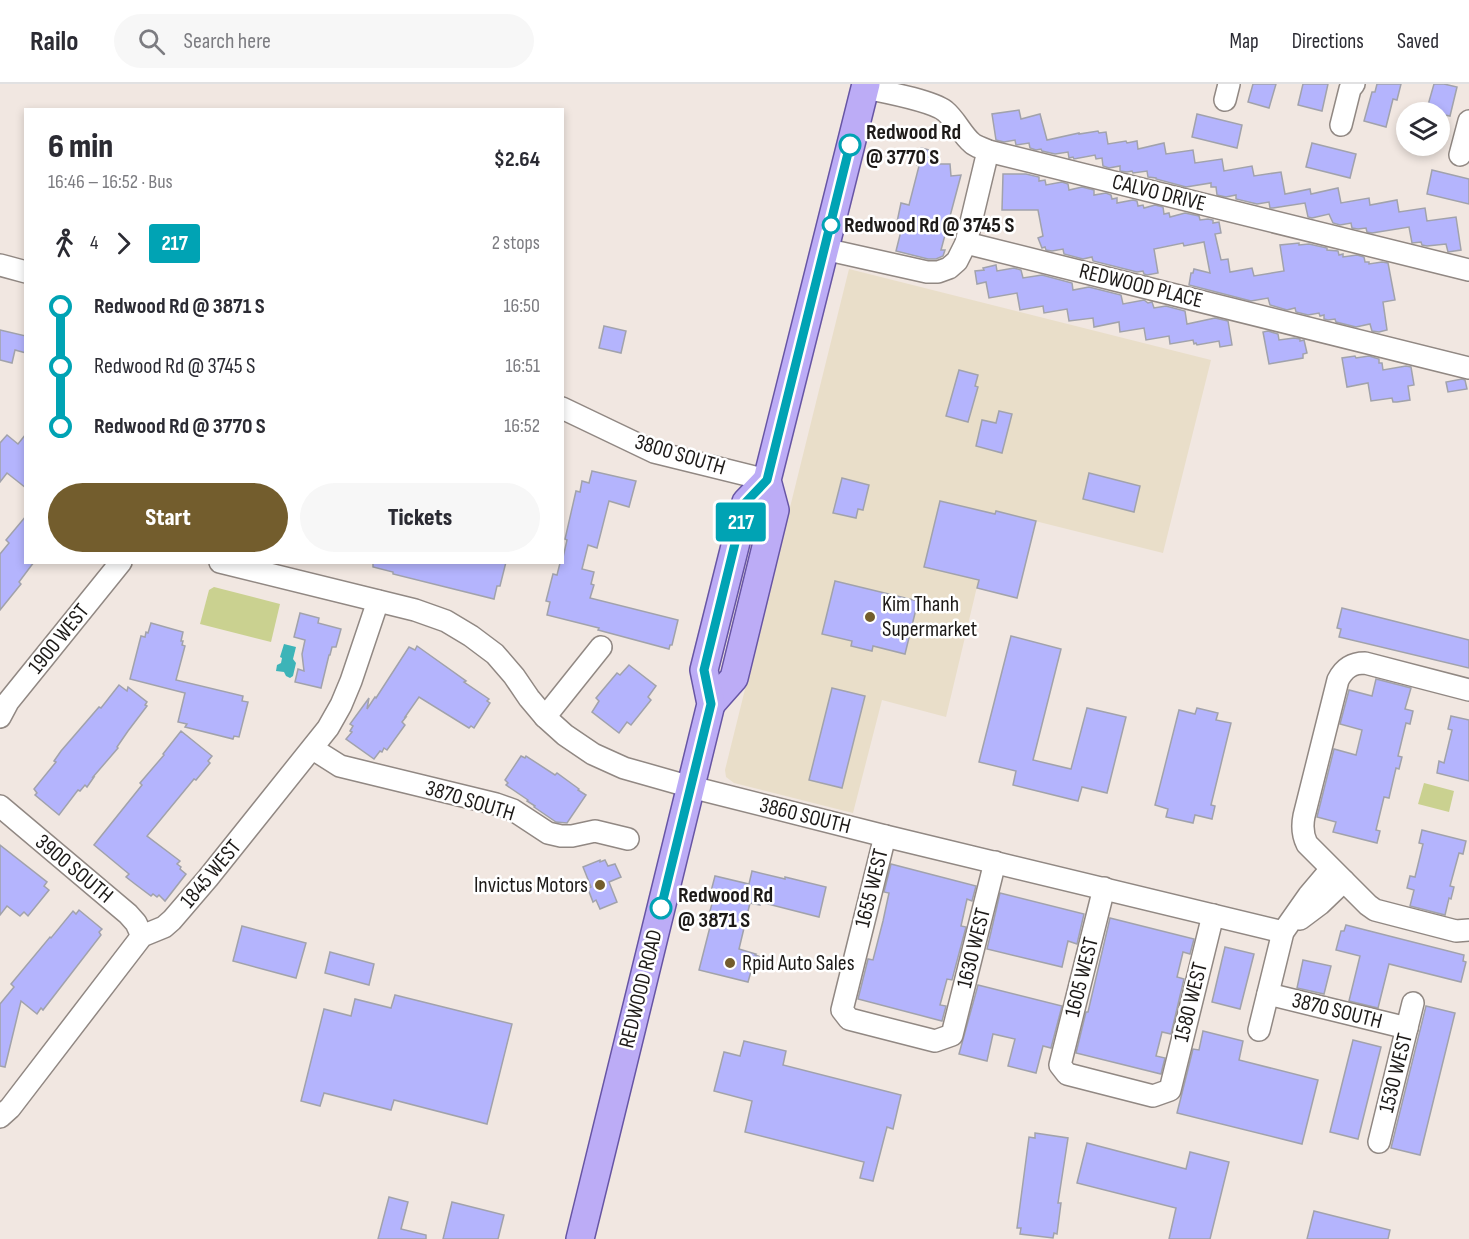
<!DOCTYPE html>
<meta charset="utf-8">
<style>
:root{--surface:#fff;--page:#f7f7f7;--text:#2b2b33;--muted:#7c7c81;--line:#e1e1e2;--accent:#735d2d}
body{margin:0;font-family:"Sofia Sans Condensed",sans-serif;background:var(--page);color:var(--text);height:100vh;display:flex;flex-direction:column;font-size:22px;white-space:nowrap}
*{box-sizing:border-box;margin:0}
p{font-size:20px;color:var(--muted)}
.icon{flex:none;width:33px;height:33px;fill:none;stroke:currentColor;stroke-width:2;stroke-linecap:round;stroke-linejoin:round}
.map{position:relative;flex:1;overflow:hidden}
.panel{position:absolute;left:24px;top:24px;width:540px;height:456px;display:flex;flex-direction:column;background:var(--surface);border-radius:0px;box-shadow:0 3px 9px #0003}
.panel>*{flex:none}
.badge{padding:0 12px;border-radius:4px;font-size:21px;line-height:39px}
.tools{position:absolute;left:1396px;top:18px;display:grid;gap:12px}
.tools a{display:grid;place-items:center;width:54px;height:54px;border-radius:50%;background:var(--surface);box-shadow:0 3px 9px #0003;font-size:30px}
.map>.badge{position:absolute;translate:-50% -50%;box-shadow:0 0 0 3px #fff}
.legs{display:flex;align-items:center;gap:9px;height:66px;padding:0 24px;font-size:20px}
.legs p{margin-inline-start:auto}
.headline{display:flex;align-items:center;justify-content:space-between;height:102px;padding:0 24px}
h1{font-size:33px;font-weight:800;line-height:45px}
.button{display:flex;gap:12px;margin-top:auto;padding:12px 24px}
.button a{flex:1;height:69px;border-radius:36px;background:var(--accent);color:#fff;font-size:24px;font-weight:800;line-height:69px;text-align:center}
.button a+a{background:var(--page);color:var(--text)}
ul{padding:0 24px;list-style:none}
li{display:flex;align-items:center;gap:21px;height:60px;font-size:22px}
li i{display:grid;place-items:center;width:9px;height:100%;margin:0 8px;background:currentColor}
li i::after{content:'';width:15px;height:15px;margin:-8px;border:4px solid;border-radius:50%;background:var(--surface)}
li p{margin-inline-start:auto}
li:first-child i{background:linear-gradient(#0000 50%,currentColor 0)}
li:last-child i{background:linear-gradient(currentColor 50%,#0000 0)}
header{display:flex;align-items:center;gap:36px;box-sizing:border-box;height:84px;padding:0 30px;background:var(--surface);border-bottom:2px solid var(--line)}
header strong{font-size:28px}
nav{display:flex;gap:33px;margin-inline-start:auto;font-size:21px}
.search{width:420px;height:54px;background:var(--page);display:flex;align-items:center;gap:15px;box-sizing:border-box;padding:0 21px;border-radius:33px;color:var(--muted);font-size:22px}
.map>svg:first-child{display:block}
.commercial{fill:#e9dec9}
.green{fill:#cad190}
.water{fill:#3db4b8}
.building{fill:#b4b4fd;stroke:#a1a2ab;stroke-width:1.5}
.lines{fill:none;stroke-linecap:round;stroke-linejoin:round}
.minor-casing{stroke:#918883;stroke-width:24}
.major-casing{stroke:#6755a4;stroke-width:30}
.minor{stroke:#fff;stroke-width:21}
.major{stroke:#bcacf6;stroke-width:27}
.line-1-casing{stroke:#fff;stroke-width:14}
.line-1{stroke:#00a3b4;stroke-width:9}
.stop-1-dot{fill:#fff;stroke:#00a3b4;stroke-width:3}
.poi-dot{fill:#735d2d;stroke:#fff;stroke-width:2}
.labels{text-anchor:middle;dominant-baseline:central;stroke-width:5;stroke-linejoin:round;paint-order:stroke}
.stop-label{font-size:22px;font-weight:bold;fill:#1d1a18;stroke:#fff;text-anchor:start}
.street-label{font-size:22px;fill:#1d1a18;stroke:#fff}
.poi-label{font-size:22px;fill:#1d1a18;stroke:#fff;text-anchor:start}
</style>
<header>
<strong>Railo</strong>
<div class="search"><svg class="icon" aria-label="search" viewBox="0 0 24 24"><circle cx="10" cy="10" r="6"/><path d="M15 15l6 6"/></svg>Search here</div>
<nav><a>Map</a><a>Directions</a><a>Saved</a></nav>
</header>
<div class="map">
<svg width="1469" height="1155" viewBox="0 0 1469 1155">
<rect width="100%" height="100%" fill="#f1e7e1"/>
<polygon class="commercial" points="849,185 1211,276 1163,469 995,427 946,633 882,616 853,729 734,699 726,693 725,686"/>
<g class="green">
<polygon points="214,503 280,520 271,558 200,540 209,506"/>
<polygon points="1424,699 1454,707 1449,728 1418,720"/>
</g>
<polygon class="water" points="284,560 296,563 293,575 296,579 293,592 290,594 286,592 284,588 276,587 277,581 281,579 282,574 280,573"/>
<g class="building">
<polygon points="1253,0 1276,0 1269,24 1248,18"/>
<polygon points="1303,0 1328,0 1322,27 1298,21"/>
<polygon points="1377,0 1401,0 1397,16 1393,15 1386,43 1364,37 1372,8 1375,8"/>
<polygon points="1434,0 1444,0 1457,3 1450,32 1440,30 1440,28 1426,28"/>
<polygon points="1019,26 1021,35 1040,30 1047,56 1079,49 1079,50 1098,47 1099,49 1106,48 1108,60 1126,57 1127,59 1137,57 1138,65 1164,59 1166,70 1193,66 1195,79 1222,75 1224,87 1252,82 1254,92 1281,88 1285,110 1310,105 1311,110 1338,104 1341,119 1369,114 1370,121 1397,116 1399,128 1425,124 1427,137 1456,133 1461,166 1448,168 1446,160 1427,162 1422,161 1421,158 1412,159 1409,143 1372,149 1367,148 1366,144 1358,145 1352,144 1351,139 1340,141 1333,139 1329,130 1312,134 1308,133 1305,119 1273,124 1270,124 1269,118 1257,120 1236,115 1236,111 1226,113 1217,111 1216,103 1211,103 1211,99 1186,103 1156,95 1156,94 1148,93 1147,87 1133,89 1132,87 1127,88 1120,87 1120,82 1109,84 1103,82 1102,74 1096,75 1095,71 1074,75 1073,73 1069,74 1068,68 1055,70 1042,67 1041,65 1036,66 1030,64 1029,59 1016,61 1015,56 1004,58 996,56 992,30"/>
<polygon points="1197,30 1242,41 1237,64 1192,53"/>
<polygon points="1312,59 1356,70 1350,94 1306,83"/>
<polygon points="921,64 938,68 939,80 950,80 951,92 961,91 941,166 945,166 943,172 936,175 928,175 896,167 903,139 897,138 901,119 909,121 919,82 917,81"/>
<polygon points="1432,86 1469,95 1469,120 1427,110"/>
<polygon points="1003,90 1026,90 1039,93 1039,97 1045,96 1046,101 1062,98 1068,100 1069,106 1082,103 1094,106 1094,111 1106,109 1111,111 1112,115 1117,114 1117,119 1133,116 1137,117 1138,122 1143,121 1144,124 1155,121 1163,123 1164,130 1169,129 1170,133 1185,129 1199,132 1200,136 1208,135 1213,136 1213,139 1219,138 1221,149 1215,150 1221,176 1228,175 1230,188 1252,184 1254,192 1284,187 1280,161 1299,159 1299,161 1309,160 1327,164 1327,166 1338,167 1339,171 1343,170 1343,173 1357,171 1364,173 1365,178 1369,178 1369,180 1382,178 1388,179 1395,216 1383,218 1387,246 1379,248 1372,247 1370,240 1356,243 1336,238 1335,235 1328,236 1324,235 1324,231 1320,232 1319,229 1308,231 1296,228 1295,224 1287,226 1270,221 1268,214 1251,217 1189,201 1191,189 1193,189 1194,185 1210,189 1204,158 1184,162 1183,159 1154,165 1158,189 1147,191 1144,190 1143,187 1137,188 1093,177 1092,173 1083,175 1064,170 1063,165 1052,167 1046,166 1045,163 1042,164 1038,154 1043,152 1038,126 1002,126"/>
<polygon points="996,181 997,187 1014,184 1021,186 1023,194 1042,191 1072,199 1073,206 1089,203 1121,211 1123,220 1144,216 1148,219 1152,218 1154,224 1166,222 1185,227 1187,240 1215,234 1228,237 1232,261 1220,263 1219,257 1197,261 1196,259 1194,260 1193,256 1170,260 1169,252 1146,256 1144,244 1120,248 1119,238 1094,243 1093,234 1069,237 1067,225 1044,229 1043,222 1020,226 1017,209 989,214 986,198 977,200 975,187 984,186 983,184"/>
<polygon points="604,242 626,247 621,269 599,264"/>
<polygon points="0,246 26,252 26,269 15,266 12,279 0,276"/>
<polygon points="1268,247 1278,250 1279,256 1294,254 1300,255 1300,257 1304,256 1307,269 1303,270 1303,274 1269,280 1263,248"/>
<polygon points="1355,272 1356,274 1369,272 1379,275 1379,279 1382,279 1383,286 1406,282 1411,283 1414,301 1408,302 1410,316 1397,318 1393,318 1392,314 1371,317 1368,299 1347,303 1342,274"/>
<polygon points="959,286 978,291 975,302 978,303 968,338 946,332"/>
<polygon points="1462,295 1465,296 1467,305 1448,308 1446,298"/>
<polygon points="999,327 1012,330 1002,369 976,362 982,336 996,339"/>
<polygon points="26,350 26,404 7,389 0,398 0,359 7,351 18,360"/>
<polygon points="592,387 636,397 629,423 609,417 597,464 588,461 582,485 594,488 591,500 594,501 590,514 678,536 672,561 670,561 669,565 598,546 599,544 547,531 550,518 546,517 553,490 557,491 560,479 562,478 567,456 565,455 576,407 580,408 582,397 589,399"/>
<polygon points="1089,389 1140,402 1134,428 1083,415"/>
<polygon points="842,394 869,401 863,426 858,425 856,434 833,429"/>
<polygon points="940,417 995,430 996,427 1036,437 1017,514 977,504 979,496 924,483"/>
<polygon points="26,432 26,478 34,478 19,498 21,500 0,526 0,470 9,459 6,456"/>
<polygon points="373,478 506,478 500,502 497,502 494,515 393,490 393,488 373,483"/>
<polygon points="835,497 918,517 905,570 873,562 872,567 851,562 852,557 822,550"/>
<polygon points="1342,524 1469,556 1469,584 1339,553 1341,545 1337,544"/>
<polygon points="300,529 319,534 318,539 341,545 336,563 332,563 330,571 329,571 321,604 295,598 298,585 304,587 302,570 305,556 294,553"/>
<polygon points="151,539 183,548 181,557 183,557 182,561 185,562 176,596 243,612 242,617 248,618 239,653 234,652 233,655 185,643 187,640 178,638 185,609 130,595 141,552 145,553 146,548 148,549"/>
<polygon points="1011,552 1061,565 1033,676 1071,685 1087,624 1126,633 1107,709 1082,703 1078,717 1013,701 1016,687 979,678"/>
<polygon points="417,562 466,597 464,598 489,615 487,617 490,619 474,644 471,642 469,644 419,613 405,633 406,633 402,638 405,641 387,666 384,664 382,668 380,667 374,675 346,655 352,648 350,647 353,642 350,640 369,614 367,625 375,613 376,614 409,563 415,566"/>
<polygon points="629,581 656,602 648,613 651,616 631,641 627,638 619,649 592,628 599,617 596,614 617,589 620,591"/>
<polygon points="1376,595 1411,604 1405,625 1413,627 1410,640 1406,639 1398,672 1402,673 1399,685 1396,684 1389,714 1384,713 1376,746 1380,747 1377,759 1333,748 1336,738 1317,733 1334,665 1356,671 1362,646 1340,640 1349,606 1372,612"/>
<polygon points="119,601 127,607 128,603 147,618 145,621 147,622 128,647 117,663 118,664 93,693 94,693 87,703 85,701 80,707 78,706 59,731 35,711 37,709 34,705 56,678 54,677 61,667 99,623 101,624"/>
<polygon points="832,604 865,612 842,704 809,696"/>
<polygon points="1197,624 1218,629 1216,636 1231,639 1211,721 1215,722 1212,735 1195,731 1193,739 1166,733 1168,725 1155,721 1179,626 1195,630"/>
<polygon points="1451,632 1469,636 1469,697 1437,689 1439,677 1444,679 1452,646 1448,645"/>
<polygon points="181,647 212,672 208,677 210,679 196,696 194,695 147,752 180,777 177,780 181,783 180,785 186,790 165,817 159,811 157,813 153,810 151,812 135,800 126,793 129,790 94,761 142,701 140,699 164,671 163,670"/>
<polygon points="521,672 525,674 526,672 555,691 557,689 579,705 578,706 586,711 567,739 556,738 534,723 535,722 527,717 528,716 506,701 508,699 505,696"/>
<polygon points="1422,746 1466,757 1463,770 1459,769 1450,802 1454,803 1451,815 1449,814 1445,831 1410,822 1414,806 1407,804 1410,792 1415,793 1423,760 1419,759"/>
<polygon points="0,761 47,798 44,802 49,806 28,832 24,828 20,832 7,822 0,831"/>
<polygon points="600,776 600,778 605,776 608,782 615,780 621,793 609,798 617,818 600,825 596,816 593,818 588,805 591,803 583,783"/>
<polygon points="891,780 976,802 972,817 967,815 961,842 966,843 952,896 947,895 940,921 946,922 942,937 858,915 868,875 873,876 883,837 889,809 884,808"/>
<polygon points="752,787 785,795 785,793 826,803 819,833 760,818 760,821 750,819 739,865 756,870 755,871 761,873 758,886 752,884 748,898 699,886 711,839 707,838 713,816 709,815 715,792 749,800"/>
<polygon points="1000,809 1084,830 1077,860 1068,857 1062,883 987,865"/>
<polygon points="79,826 102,845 99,848 101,851 43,926 41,924 37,930 21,917 5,983 0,982 0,920 14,903 11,900 50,853 51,854 73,827 76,830"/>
<polygon points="1110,834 1194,855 1190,870 1183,868 1177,893 1184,895 1171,950 1162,948 1156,972 1165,974 1161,990 1076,969 1086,928 1088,928"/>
<polygon points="1346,841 1464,871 1463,877 1466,878 1461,898 1389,880 1378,924 1349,917 1360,872 1336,866 1341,847 1344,847"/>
<polygon points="242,842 306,859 296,894 233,877"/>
<polygon points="1225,863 1254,870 1240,925 1212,918"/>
<polygon points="330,868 374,880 369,901 325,889"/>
<polygon points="1303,876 1331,882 1324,910 1297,904"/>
<polygon points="978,901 1062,922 1051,964 1043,962 1036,989 1008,982 1015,955 993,950 987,977 959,970"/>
<polygon points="395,911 512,940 487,1040 394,1016 391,1026 324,1009 320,1022 301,1017 324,925 351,932 355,915 391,924"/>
<polygon points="1426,922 1455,929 1420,1071 1391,1064"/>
<polygon points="1203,947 1243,957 1239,976 1318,996 1302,1060 1177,1029 1193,965 1199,966"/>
<polygon points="1353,956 1381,963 1358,1055 1330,1048"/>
<polygon points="744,957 786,967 783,981 901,1011 893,1045 887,1043 873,1097 860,1094 864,1078 745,1048 752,1017 714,1007 724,968 740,972"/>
<polygon points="1035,1049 1068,1054 1058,1119 1061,1119 1057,1150 1054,1149 1053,1154 1020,1150 1021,1144 1017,1144 1029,1053 1035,1054"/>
<polygon points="1087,1059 1186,1085 1190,1068 1229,1078 1210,1155 1169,1155 1176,1124 1077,1099"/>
<polygon points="389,1113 408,1118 401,1145 426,1151 426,1155 378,1155"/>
<polygon points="452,1118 504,1131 498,1155 443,1155"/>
<polygon points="1314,1127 1390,1146 1388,1155 1307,1155"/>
</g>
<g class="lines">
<g class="minor-casing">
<g id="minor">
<path d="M865 4C884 8 930 16 945 27 956 36 962 51 972 59 976 63 983 64 988 67L1469 186"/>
<polyline points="1225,16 1229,0"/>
<polyline points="1341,41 1350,5 1354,0"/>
<polyline points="1460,71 1469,37"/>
<polyline points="966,159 1469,284"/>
<polyline points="824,165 927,188 938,188 949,184 957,177 966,159 988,67"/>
<polyline points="0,181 26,188"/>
<polyline points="562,324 654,368 767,396"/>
<polyline points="220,478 415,526 446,537 471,552 495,570 514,592 529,614 545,633 565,651 593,670 624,684 691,703 885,752 1283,848"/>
<path d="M1469 606 1365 579C1352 579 1344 584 1338 596L1304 732C1302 742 1302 750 1307 760L1368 821 1375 826 1456 847 1469 846"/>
<polyline points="0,633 8,618 121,478"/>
<polyline points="545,633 601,563"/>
<polyline points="313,665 340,682 496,720 513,726 548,749 561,752 572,752 595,747 628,755"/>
<polyline points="0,722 128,830 136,839 142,852"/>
<polyline points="885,752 842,926 849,935 935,957 952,951 995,778"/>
<polyline points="1104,804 1060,981 1067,990 1153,1012 1170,1006 1213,831"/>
<polyline points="1300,835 1320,820 1344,797"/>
<polyline points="1268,910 1407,944"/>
<polyline points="1259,946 1283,848 1309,811 1331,785"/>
<polyline points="0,1033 10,1024 142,852 164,843 172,836 208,794 328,644 341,621 351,597 378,517"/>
<polyline points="1379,1058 1413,919"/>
</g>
</g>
<g class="major-casing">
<g id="major">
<polyline points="711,620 734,594 775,426 767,396 866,0"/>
<polyline points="580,1155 711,620 704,586 746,418 767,396"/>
</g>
</g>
<use href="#minor" class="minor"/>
<use href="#major" class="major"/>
</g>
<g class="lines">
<g class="line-1-casing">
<polyline id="line-1" points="661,824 711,620 704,586 740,439 746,418 767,396 850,61"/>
</g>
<use href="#line-1" class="line-1"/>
</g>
<g class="stop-1-dot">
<circle cx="850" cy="61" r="10"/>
<circle cx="831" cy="141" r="8"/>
<circle cx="661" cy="824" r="10"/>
</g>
<g class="poi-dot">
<circle cx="870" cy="533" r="6"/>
<circle cx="600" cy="801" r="6"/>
<circle cx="730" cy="879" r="6"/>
</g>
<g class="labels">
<g class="stop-label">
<text x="866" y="48">Redwood Rd<tspan x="866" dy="25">@ 3770 S</tspan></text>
<text x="844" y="141">Redwood Rd @ 3745 S</text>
<text x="678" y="811">Redwood Rd<tspan x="678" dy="25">@ 3871 S</tspan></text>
</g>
<g class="street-label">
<text transform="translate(1159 109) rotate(14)">CALVO DRIVE</text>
<text transform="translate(1141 202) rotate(14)">REDWOOD PLACE</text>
<text transform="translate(680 371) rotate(17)">3800 SOUTH</text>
<text transform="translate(59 555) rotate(-51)">1900 WEST</text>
<text transform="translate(470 717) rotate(17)">3870 SOUTH</text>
<text transform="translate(805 732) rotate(14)">3860 SOUTH</text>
<text transform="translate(74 785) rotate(40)">3900 SOUTH</text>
<text transform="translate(211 790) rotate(-50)">1845 WEST</text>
<text transform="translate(872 804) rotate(-76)">1655 WEST</text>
<text transform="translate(974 864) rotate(-76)">1630 WEST</text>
<text transform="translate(1082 893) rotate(-76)">1605 WEST</text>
<text transform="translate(641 905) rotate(-76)">REDWOOD ROAD</text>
<text transform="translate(1191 918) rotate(-76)">1580 WEST</text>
<text transform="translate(1337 927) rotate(14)">3870 SOUTH</text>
<text transform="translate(1396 989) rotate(-76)">1530 WEST</text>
</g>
<g class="poi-label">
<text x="882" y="520">Kim Thanh<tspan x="882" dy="25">Supermarket</tspan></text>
<text x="588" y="801" text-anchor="end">Invictus Motors</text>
<text x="742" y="879">Rpid Auto Sales</text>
</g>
</g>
</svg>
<div class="tools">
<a><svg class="icon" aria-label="layers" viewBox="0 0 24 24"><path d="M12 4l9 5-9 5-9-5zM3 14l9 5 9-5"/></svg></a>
</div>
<b class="badge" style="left:741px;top:438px;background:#00a3b4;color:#fff">217</b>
<section class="panel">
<div class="headline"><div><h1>6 min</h1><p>16:46 – 16:52 · Bus</p></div><b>$2.64</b></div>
<div class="legs"><svg class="icon" aria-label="walk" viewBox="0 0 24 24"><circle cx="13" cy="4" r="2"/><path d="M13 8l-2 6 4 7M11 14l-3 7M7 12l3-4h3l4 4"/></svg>4<svg class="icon" aria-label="forward" viewBox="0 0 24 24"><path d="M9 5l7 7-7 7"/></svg><b class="badge" style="background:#00a3b4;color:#fff">217</b><p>2 stops</p></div>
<ul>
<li><i style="color:#00a3b4"></i><b>Redwood Rd @ 3871 S</b><p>16:50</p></li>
<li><i style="color:#00a3b4"></i><span>Redwood Rd @ 3745 S</span><p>16:51</p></li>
<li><i style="color:#00a3b4"></i><b>Redwood Rd @ 3770 S</b><p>16:52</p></li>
</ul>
<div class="button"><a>Start</a><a>Tickets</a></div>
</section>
</div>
